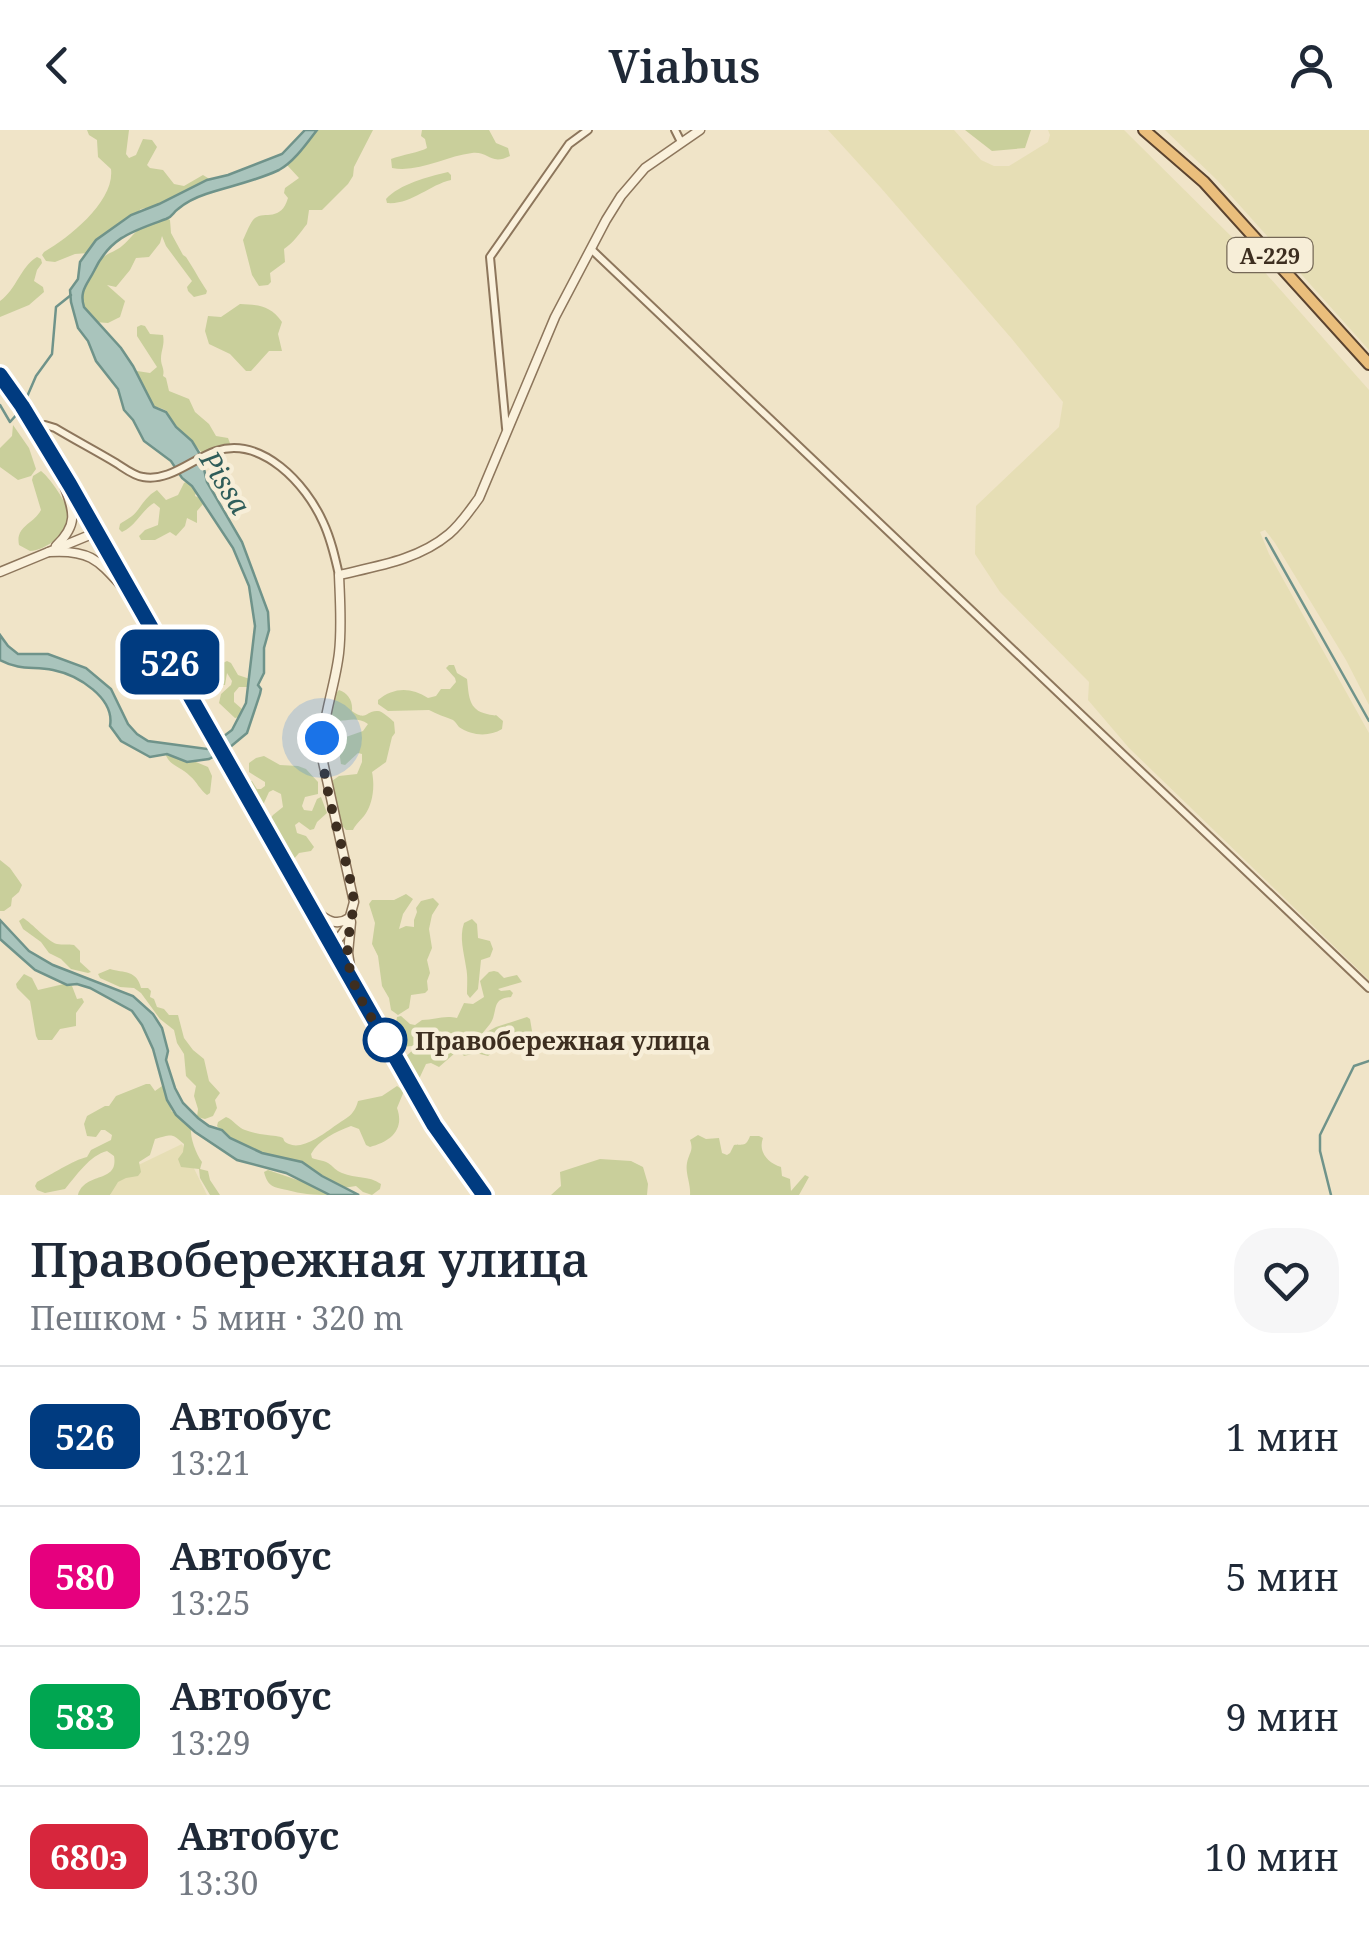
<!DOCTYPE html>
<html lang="ru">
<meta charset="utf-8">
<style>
:root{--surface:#fff;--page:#f6f6f7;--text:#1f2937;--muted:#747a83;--line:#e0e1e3}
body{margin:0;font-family:"Noto Serif",serif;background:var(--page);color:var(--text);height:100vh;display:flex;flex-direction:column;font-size:38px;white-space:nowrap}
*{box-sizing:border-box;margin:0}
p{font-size:32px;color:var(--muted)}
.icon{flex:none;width:55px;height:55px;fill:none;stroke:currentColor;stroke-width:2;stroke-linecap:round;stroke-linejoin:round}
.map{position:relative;height:1065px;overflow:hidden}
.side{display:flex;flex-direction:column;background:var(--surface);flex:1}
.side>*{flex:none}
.badge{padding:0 20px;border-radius:15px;font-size:35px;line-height:65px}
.you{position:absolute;width:50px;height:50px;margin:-25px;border:8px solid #fff;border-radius:50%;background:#1a73e8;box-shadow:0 0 0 15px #1a73e833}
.map>.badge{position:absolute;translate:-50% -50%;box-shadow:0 0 0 5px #fff}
.round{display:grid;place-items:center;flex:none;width:105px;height:105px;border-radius:40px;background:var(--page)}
.summary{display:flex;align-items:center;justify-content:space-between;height:170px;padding:0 30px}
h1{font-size:48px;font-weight:600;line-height:75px}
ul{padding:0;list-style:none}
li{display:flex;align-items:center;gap:30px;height:140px;padding:0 30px;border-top:2px solid var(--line)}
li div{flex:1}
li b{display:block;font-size:38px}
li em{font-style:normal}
li .badge{min-width:110px;font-weight:700;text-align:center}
header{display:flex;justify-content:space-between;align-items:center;height:130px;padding:0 30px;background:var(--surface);font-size:45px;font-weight:600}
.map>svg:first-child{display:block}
.farmland{fill:#e6deb5}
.green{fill:#c9cf9b}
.water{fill:#a9c4bc;stroke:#6f938a;stroke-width:2.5}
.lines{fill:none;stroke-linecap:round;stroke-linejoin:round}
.stream{stroke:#6f938a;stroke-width:2.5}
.minor-casing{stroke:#8d765c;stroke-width:10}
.tertiary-casing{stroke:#8d765c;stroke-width:11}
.primary-casing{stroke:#5b4430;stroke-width:14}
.trunk-casing{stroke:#5b4430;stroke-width:14}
.minor{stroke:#faf1dc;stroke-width:6}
.tertiary{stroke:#faf1dc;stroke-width:8}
.primary{stroke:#f3d9a0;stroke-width:10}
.trunk{stroke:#eabe7c;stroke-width:10}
.line-casing{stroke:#fff;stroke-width:22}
.line{stroke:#003b80;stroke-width:15}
.walk{stroke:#3d2e20;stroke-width:10;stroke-dasharray:0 18}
.stop-dot{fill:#fff;stroke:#003b80;stroke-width:5}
.labels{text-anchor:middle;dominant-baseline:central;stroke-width:9;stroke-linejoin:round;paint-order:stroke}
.shield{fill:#f7eed8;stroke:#756857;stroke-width:2.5}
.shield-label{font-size:22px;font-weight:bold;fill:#3d2e20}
.stop-label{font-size:25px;font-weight:bold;fill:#3d2e20;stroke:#f7eed8;text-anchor:start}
.water-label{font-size:28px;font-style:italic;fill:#2f5d5a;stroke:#f7eed8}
</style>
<header><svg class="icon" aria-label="back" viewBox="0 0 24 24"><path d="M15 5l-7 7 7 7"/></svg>Viabus<svg class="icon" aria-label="person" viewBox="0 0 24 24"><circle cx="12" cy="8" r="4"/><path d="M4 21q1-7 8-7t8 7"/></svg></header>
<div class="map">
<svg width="1369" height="1065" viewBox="0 0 1369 1065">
<rect width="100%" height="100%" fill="#f0e4c8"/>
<g class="farmland">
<polygon points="828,0 954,0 981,30 994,36 1009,36 1048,12 1050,5 1048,0 1124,0 1246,121 1369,260 1369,575 1346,530 1275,413 1265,400 1260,402 1269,424 1369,603 1369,850 1129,618 1088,570 1089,552 1000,462 975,424 976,376 1059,297 1063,272 1012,209 881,58"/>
<polygon points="1165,0 1369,0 1369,220 1217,50"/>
<polygon points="182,1014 207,1065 111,1065 103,1052"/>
</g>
<g class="green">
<path d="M87 0H129L126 24 129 28 136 25 143 9 152 10 157 17 147 35 150 38 163 40 174 54 184 56 203 45 211 50 158 76 141 79 88 123 75 124 55 132 46 131 42 125 44 122C70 107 115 71 111 39L98 27 97 10 89 5Z"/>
<path d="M309 0H373L354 37 353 46 348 54 322 80H309L307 94C300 103 294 112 284 119L285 132 270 143 271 152 268 155 259 156 252 145 243 110C246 104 250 92 255 88 265 81 281 92 288 68L284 63 285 58 299 48 287 35 286 31Z"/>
<path d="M422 0H489L496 13 508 18 510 26C490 36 489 21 472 23 446 26 419 43 392 38L391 29C401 25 421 22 427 18L425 9 421 6Z"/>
<polygon points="965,0 1031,0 1025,18 992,21"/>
<path d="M448 42 451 45V50C429 55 411 75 387 73L386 69C400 54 427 47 448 42Z"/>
<path d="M162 85 170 90 171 103 183 125 186 127C194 139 199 149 207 161L206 164 194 167 188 161 187 157 192 151 166 116 162 106 160 113 149 127 136 128 130 140 116 157 107 155 125 171 120 187 108 193 95 192 79 172C81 160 92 138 101 129 107 123 115 122 122 116 131 109 134 100 146 96L150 88Z"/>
<path d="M37 127 41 129 42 133 37 140 34 151 43 157 44 162 29 175 0 187V171C17 159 20 137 37 127Z"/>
<path d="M240 174C259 175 270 175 282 192L278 204 282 221H269L251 241H246L230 224 209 214 205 201 208 186 221 187Z"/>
<path d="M141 195 145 196 150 204 163 205C165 215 161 220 161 229 161 236 165 239 163 246L166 248 169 261 189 269 195 282 209 294 216 306 228 308 231 316 226 322 212 325 203 324 190 309 166 297 167 281C153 273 151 282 147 262L138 261 135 245 137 241 150 243 157 237 137 206V197Z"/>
<polygon points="13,295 29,318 36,339 31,346 18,350 0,337 0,318 12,306"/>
<path d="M41 341C49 347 67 372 68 383 71 402 47 420 30 421L19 415C15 396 34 394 41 380L32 350 33 346Z"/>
<path d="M188 351 197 359 195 366 202 369 203 374 197 381V393L187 388 185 396 176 406 170 402 155 410H141L139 406 145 400 158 395 160 378 154 373C141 381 137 395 122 402L119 399 120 394C125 390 133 387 137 381 144 372 147 366 157 360L166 370 178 365 184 353Z"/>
<polygon points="227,531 231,533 238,545 250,549 248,557 239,557 234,563 234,572 242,579 240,587 235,588 219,573 221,564 231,555 232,551 227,543 225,555 217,555 215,551 219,543 219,535"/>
<path d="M449 535H454L457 543 467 549C469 565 468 580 487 584 502 588 491 581 503 591L502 599C489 607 472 606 459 597 457 595 456 592 453 590 446 587 436 584 429 580L388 581 378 574V570C394 557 411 557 428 568L436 566 441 559H450L456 552 455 548 446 538Z"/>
<path d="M339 560C348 563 353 571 352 581 367 592 366 580 378 581 382 581 391 589 394 592L395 603 392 607 386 632 372 642C375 656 373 675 364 686 360 691 355 695 353 700H346L340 693 332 651 339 646 357 644 362 632V624L358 623 345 635 341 634 339 621 346 607 363 601 368 594C354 584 341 595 331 589 328 580 332 567 339 560Z"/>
<path d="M165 623 194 629 196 632 208 637 212 646 210 663 207 665C200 660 197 652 190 646 180 636 169 636 165 623Z"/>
<polygon points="264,626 280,635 298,636 306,639 318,652 318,664 305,667 302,676 304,680 312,681 317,669 321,667 327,683 317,692 314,699 310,700 299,692 295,695 297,703 306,706 314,717 311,721 299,723 293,730 289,728 268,692 273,685 283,677 281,664 273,660 269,662 263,675 259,676 247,657 248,652 252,651 257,659 261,659 265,656 265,652 249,642 249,633 256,628"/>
<polygon points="0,730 10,738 22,755 19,762 12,768 11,776 4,781 0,781"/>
<polygon points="406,764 413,769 403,784 399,799 406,796 414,797 414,790 417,782 416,778 421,771 433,768 439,774 432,785 429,799 432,818 427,830 430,843 427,851 428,860 425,863 411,865 409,878 398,885 391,880 389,868 382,856 378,826 372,814 375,793 369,774 372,770 394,770"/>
<path d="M23 788C32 793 48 812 57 814 62 815 68 814 74 815L80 821V832L91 842 88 843 71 839 61 829 49 823 41 812 23 799 19 791Z"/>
<path d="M472 789 477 794 478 808 490 811 493 819 490 827 481 830 478 859 470 868 467 864C467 856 468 846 466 837 464 822 459 808 464 793Z"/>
<path d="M110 839C124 843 137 840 141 858H148L151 861 150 867 154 869 157 877 164 879 169 885H178L184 908 193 920 204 929 209 951 220 963 215 970 217 978 213 986 205 989 197 987 198 979 194 966 196 956 186 946 184 924 177 913 174 900 160 889 141 863 134 858 120 857 100 848 98 844Z"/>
<path d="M494 841 498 842 504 848 517 845 522 852 498 859 501 861 510 860 513 863 511 867C490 869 499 881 490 894 487 898 484 901 481 905L496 897 527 887 530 889 533 907 525 914H502L488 926 476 923 464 926C449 910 457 905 434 914L422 902 419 905C419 914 425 922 435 923L449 915 455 923 439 937 431 933 426 934 419 949 414 948 406 936 404 928 414 919 412 916 400 917 395 900 397 887 401 886 410 894 415 895 422 890C435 890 443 885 457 888L464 873 473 874 484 867 480 851 489 842Z"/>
<polygon points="24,844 32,848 38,860 64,854 72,856 77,869 82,868 84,872 76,883 76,896 60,899 52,910 38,910 36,906 30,871 17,858 16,854"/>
<path d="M146 954H150L155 961 162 956 172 982 177 981 191 998C190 1008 196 1024 202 1032L200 1039 208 1041 210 1050 220 1065H210L200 1048 199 1039 181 1037 178 1029 183 1022 184 1014C172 1003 172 1004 155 1009L150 1025 139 1032 141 1042 138 1046 126 1048 118 1052 110 1065H78C85 1041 119 1054 114 1026L107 1021C90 1025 76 1046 65 1059L45 1063 37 1060 35 1056 37 1052C51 1045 73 1030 87 1027L91 1020 111 1010 112 1005 105 1000H101L96 1007 87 1006 84 994 87 986 105 976H109L116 966Z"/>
<path d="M397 956 404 961 397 978C405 1000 390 1012 370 1017L366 1015 359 999 351 996C336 1002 319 1009 311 1024L312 1028C317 1030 323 1030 328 1033 333 1036 336 1041 342 1043 356 1049 368 1045 381 1054L380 1059 372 1065 363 1062 356 1056 343 1058C311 1045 237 1021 217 996L218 992 226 987C234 990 238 998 245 1000 255 1004 267 1005 276 1006 289 1008 279 1010 289 1014 302 1020 322 1005 332 998 345 988 354 987 358 971L382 966Z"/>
<path d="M698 1005 706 1009 719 1008 722 1023 727 1025 730 1023 734 1015C743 1014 746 1017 750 1006H759L763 1008C758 1021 767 1033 781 1037L782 1046 790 1049 791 1061 805 1045 809 1047 799 1065H690C691 1054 685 1043 687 1033 689 1022 694 1021 690 1010Z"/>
<polygon points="600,1029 631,1031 643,1037 648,1054 647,1065 551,1065 561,1056 560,1042"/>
<path d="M268 1040 315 1056 328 1065C313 1065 301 1064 287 1060 273 1057 268 1057 264 1042Z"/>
</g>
<g class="water">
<path d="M305 0H317C307 13 294 32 279 40 256 51 230 56 206 64 197 67 185 73 178 79 171 84 175 85 166 89 133 101 110 107 94 141 87 155 79 161 84 177L121 218 133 236 154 277 166 282 176 297 192 311 201 326 207 352 242 412 268 482 269 500 264 518V543L258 555 261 559 260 564 247 603 229 618 209 629 187 632 167 624 150 627 121 611 110 596C115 568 78 545 53 540 32 536 21 541 0 530V505L8 516 18 524H48L86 538 111 559 128 594 137 604 148 611 207 619 232 600 246 573 255 496 249 456 233 418 192 356 182 348 171 331 144 311 133 290 124 280 118 259 96 231 88 211 78 198 71 172 70 160 78 149 80 132 96 110 131 85 159 74 207 50 228 45 282 24Z"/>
<polygon points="0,790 29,821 53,835 133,866 153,884 162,898 168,921 166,930 175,958 183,973 198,988 209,996 222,1000 230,1008 262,1023 302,1032 322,1046 359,1065 330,1065 286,1043 237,1030 195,1002 176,985 167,970 153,919 142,895 132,881 90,858 77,854 67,855 35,840 0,809"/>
</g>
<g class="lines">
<g class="stream">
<polyline points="0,275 10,292 18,283"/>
<polyline points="23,276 36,246 52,224 56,177 71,165"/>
<polyline points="1266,408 1369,591"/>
<polyline points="1331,1065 1320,1021 1320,1005 1354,936 1369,931"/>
</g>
<g class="minor-casing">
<g id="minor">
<polyline points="675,0 681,12"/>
<polyline points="591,119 1369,858"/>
<polyline points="506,298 490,127 569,14 588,0"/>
<path d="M37 300 45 295 55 298C75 310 96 321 116 333 124 338 134 346 143 347 169 352 192 329 216 321 262 306 306 354 323 392 331 409 335 427 339 445"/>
</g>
</g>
<g class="tertiary-casing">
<g id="tertiary">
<path d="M56 416C80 393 73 380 63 352"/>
<path d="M49 422C94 419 100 433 129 464"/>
<polyline points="0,442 97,402"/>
<path d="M313 779C324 788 335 798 349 788"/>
<polyline points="351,792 348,823 351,843"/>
<path d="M332 818 347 797 354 772 321 623C322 589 335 557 339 523 342 497 340 471 339 445 377 436 418 430 449 404 461 394 470 380 479 368L555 187 606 90 621 66 645 38 700 0"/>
</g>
</g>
<g class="primary-casing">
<polyline id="primary" points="0,245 37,300 97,402 434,995 484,1065"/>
</g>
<g class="trunk-casing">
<polyline id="trunk" points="1144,0 1204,52 1369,234"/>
</g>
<use href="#minor" class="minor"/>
<use href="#tertiary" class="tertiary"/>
<use href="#primary" class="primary"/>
<use href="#trunk" class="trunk"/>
</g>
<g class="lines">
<g class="line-casing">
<polyline id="line" points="0,245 22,276 70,355 434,995 484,1065"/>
</g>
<use href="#line" class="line"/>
<path class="walk" d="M322 608C321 656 342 710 352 758 356 777 350 793 348 811 344 849 367 880 385 910"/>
</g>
<circle class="stop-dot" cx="385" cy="910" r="20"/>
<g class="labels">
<rect class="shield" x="1227.5" y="108" width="85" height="34" rx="8"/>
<g class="shield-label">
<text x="1270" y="125">А-229</text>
</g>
<g class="stop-label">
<text x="415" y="910">Правобережная улица</text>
</g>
<g class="water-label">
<text transform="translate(226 352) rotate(58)">Pissa</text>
</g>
</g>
</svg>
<div class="you" style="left:322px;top:608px"></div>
<b class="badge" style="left:170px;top:532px;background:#003b80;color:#fff">526</b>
</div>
<section class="side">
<div class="summary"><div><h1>Правобережная улица</h1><p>Пешком · 5 мин · 320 m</p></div><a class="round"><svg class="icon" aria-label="heart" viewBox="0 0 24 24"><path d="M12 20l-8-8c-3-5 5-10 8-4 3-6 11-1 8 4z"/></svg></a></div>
<ul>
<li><span class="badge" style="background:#003b80;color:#fff">526</span><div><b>Автобус</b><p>13:21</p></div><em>1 мин</em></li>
<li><span class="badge" style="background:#e6007e;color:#fff">580</span><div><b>Автобус</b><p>13:25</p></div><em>5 мин</em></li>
<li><span class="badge" style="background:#00a651;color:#fff">583</span><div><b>Автобус</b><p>13:29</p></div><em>9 мин</em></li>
<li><span class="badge" style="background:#d7263d;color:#fff">680э</span><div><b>Автобус</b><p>13:30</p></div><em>10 мин</em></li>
</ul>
</section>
